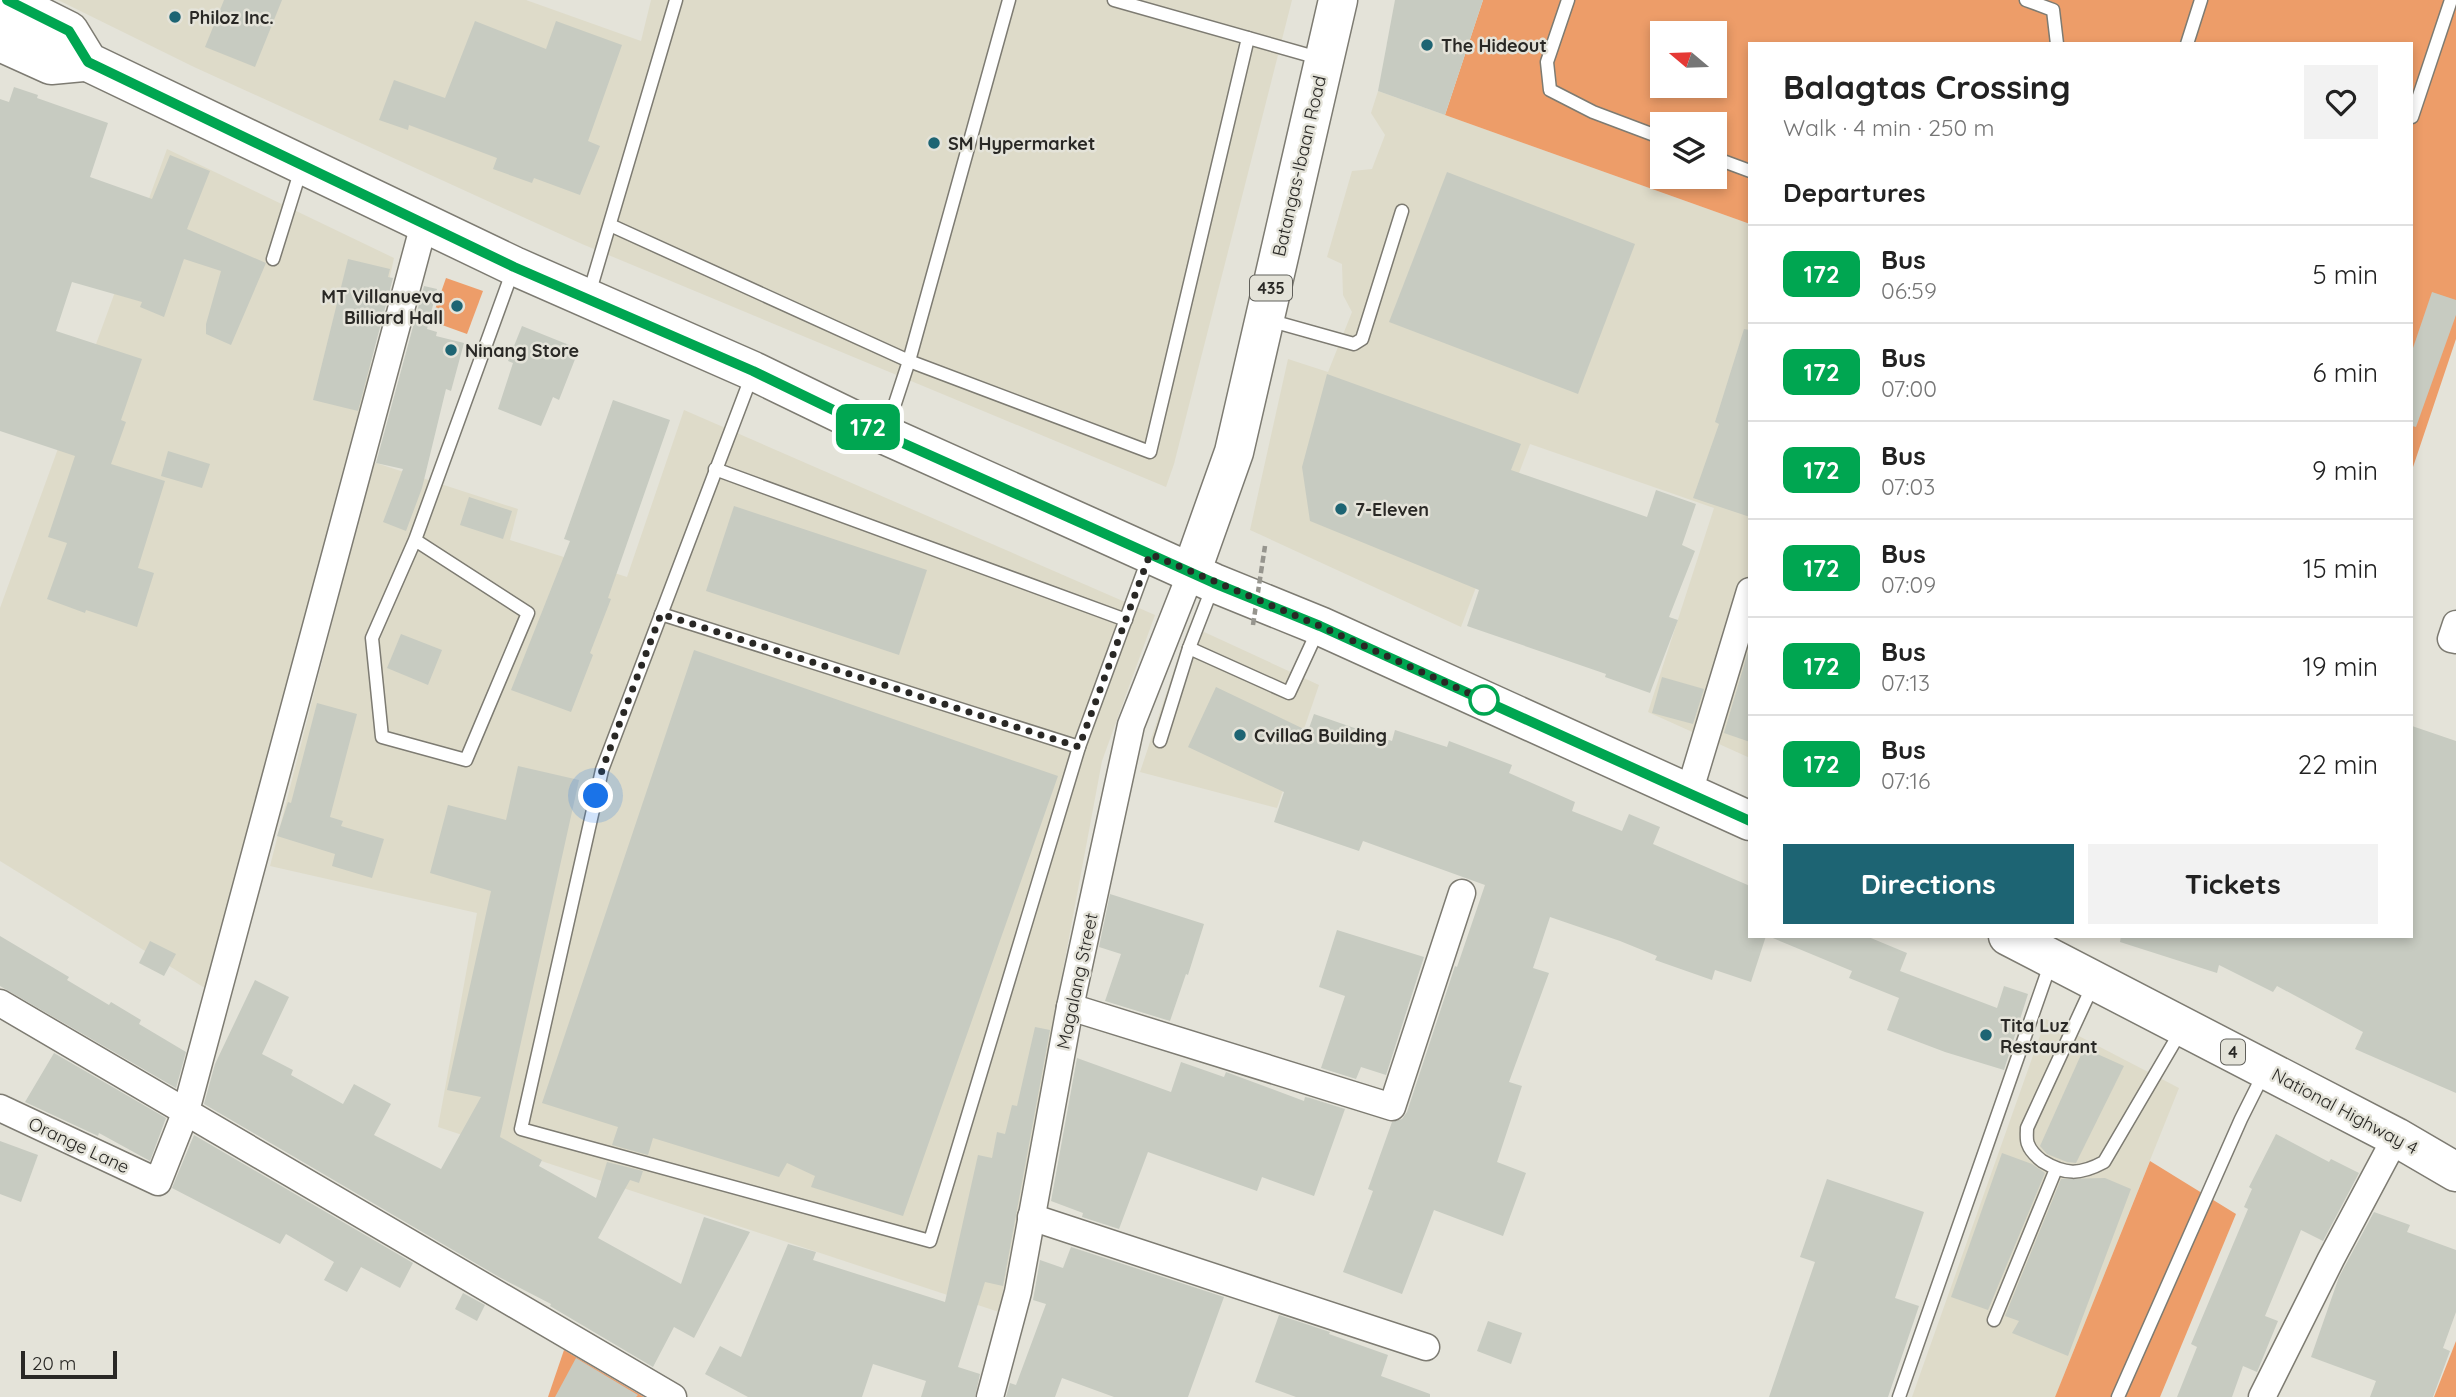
<!DOCTYPE html>
<meta charset="utf-8">
<style>
:root{--surface:#fff;--page:#f2f2f2;--text:#222;--muted:#767676;--line:#e0e0e0;--accent:#1d6473}
body{margin:0;font-family:Quicksand,sans-serif;background:var(--page);color:var(--text);height:100vh;display:flex;flex-direction:column;font-size:26px;white-space:nowrap}
*{box-sizing:border-box;margin:0}
p{font-size:23px;color:var(--muted)}
.icon{flex:none;width:38px;height:38px;fill:none;stroke:currentColor;stroke-width:2;stroke-linecap:round;stroke-linejoin:round}
.map{position:relative;flex:1;overflow:hidden}
.panel{position:absolute;left:1748px;top:42px;width:665px;height:896px;display:flex;flex-direction:column;background:var(--surface);border-radius:0px;box-shadow:0 4px 10px #0003}
.panel>*{flex:none}
.badge{padding:0 14px;border-radius:10px;font-size:24px;line-height:46px}
.needle{width:46px;rotate:289deg}
.controls{position:absolute;left:1650px;top:21px;display:grid;gap:14px}
.controls a{display:grid;place-items:center;width:77px;height:77px;border-radius:0px;background:var(--surface);box-shadow:0 4px 10px #0003;font-size:35px}
.scale{position:absolute;left:21px;bottom:18px;width:96px;box-sizing:border-box;padding-left:7px;border:4px solid #292825;border-top:0;font-size:19px;line-height:24px;white-space:nowrap;color:#292825;-webkit-text-stroke:5px #e4e3d9;paint-order:stroke}
.you{position:absolute;width:35px;height:35px;margin:-18px;border:5px solid #fff;border-radius:50%;background:#1a73e8;box-shadow:0 0 0 10px #1a73e833}
.map>.badge{position:absolute;translate:-50% -50%;box-shadow:0 0 0 4px #fff}
h2{padding:0 35px;font-size:26px;line-height:63px}
.round{display:grid;place-items:center;flex:none;width:74px;height:74px;border-radius:0px;background:var(--page)}
.head{display:flex;align-items:center;justify-content:space-between;height:119px;padding:0 35px}
h1{font-size:33px;font-weight:700;line-height:52px}
.cta{display:flex;gap:14px;margin-top:auto;padding:14px 35px}
.cta a{flex:1;height:80px;border-radius:0px;background:var(--accent);color:#fff;font-size:28px;font-weight:700;line-height:80px;text-align:center}
.cta a+a{background:var(--page);color:var(--text)}
ul{padding:0;list-style:none}
li{display:flex;align-items:center;gap:21px;height:98px;padding:0 35px;border-top:2px solid var(--line)}
li div{flex:1}
li b{display:block;font-size:26px}
li em{font-style:normal}
li .badge{min-width:77px;font-weight:700;text-align:center}
.map>svg:first-child{display:block}
.built{fill:#dedbc9}
.green{fill:#ed9d69;fill-rule:evenodd}
.building{fill:#c7cbc1}
.lines{fill:none;stroke-linecap:round;stroke-linejoin:round}
.lane-casing{stroke:#7d7b72;stroke-width:15}
.street-casing{stroke:#7d7b72;stroke-width:29}
.primary-casing{stroke:#7d7b72;stroke-width:41}
.highway-casing{stroke:#7d7b72;stroke-width:41}
.lane{stroke:#fff;stroke-width:12}
.street{stroke:#fff;stroke-width:26}
.primary{stroke:#fff;stroke-width:38}
.highway{stroke:#fff;stroke-width:38}
.path-bridge{stroke:#96958e;stroke-width:4.5;stroke-dasharray:7 3.5;stroke-linecap:butt}
.line-casing{stroke:#fff;stroke-width:16}
.line{stroke:#00a651;stroke-width:10}
.walk{stroke:#292825;stroke-width:7;stroke-dasharray:0 12.6}
.poi-dot{fill:#1d6473;stroke:#e4e3d9;stroke-width:2.5}
.stop-dot{fill:#fff;stroke:#00a651;stroke-width:3.5}
.labels{text-anchor:middle;dominant-baseline:central;stroke-width:5;stroke-linejoin:round;paint-order:stroke}
.shield{fill:#e4e3d9;stroke:#61605b;stroke-width:2}
.shield-label{font-size:16px;font-weight:bold;fill:#292825}
.poi-label{font-size:18px;font-weight:bold;fill:#292825;stroke:#e4e3d9;text-anchor:start}
.street-label{font-size:18px;fill:#292825;stroke:#e4e3d9}
</style>
<div class="map">
<svg width="2456" height="1397" viewBox="0 0 2456 1397">
<rect width="100%" height="100%" fill="#e4e3d9"/>
<g class="built">
<polygon points="58,0 526,0 641,41 651,0 1292,0 1174,464 1166,487 582,244 194,67"/>
<polygon points="1378,91 1750,224 1750,758 1648,712 1714,508 1530,444 1461,627 1250,530 1288,359 1328,372 1352,312 1343,295 1342,264 1327,257 1352,171 1372,169 1385,135 1371,113"/>
<polygon points="167,149 394,258 357,427 208,990 0,861 0,608"/>
<polygon points="684,410 1155,615 1102,761 999,1312 438,1127 477,913 270,866 373,462 518,509 510,540 627,577"/>
<polygon points="1189,625 1319,685 1277,808 1140,772"/>
<polygon points="2046,1019 2179,1088 2055,1397 1912,1397"/>
</g>
<g class="green">
<path d="M1483 0H2456V339L2412 470V44H1750V224L1445 115ZM1662 33H1715V86H1662ZM1662 124H1715V177H1662Z"/>
<polygon points="446,278 483,291 467,334 431,321"/>
<polygon points="2150,1161 2236,1214 2160,1397 2055,1397"/>
<polygon points="2456,1341 2456,1397 2434,1397"/>
<polygon points="564,1350 644,1397 548,1397"/>
</g>
<g class="building">
<polygon points="224,0 282,0 255,67 205,47"/>
<polygon points="1395,0 1483,0 1445,115 1378,91"/>
<polygon points="475,21 546,49 556,21 622,45 588,141 600,146 580,195 534,178 532,183 493,169 497,158 409,125 408,130 379,120 394,80 445,98"/>
<polygon points="14,87 38,95 37,98 108,123 90,177 152,199 170,155 210,171 187,229 266,263 231,345 206,334 206,324 221,271 184,259 164,317 140,307 142,302 72,282 56,331 142,359 121,420 126,422 111,464 165,481 138,568 154,573 137,627 86,610 85,613 47,599 67,543 48,537 75,456 0,431 0,99 9,102"/>
<polygon points="1447,172 1635,244 1578,394 1389,322"/>
<polygon points="348,259 390,269 388,277 393,278 358,411 313,400"/>
<polygon points="424,286 437,289 427,329 437,332 436,336 464,343 451,391 446,389 422,488 406,531 383,522 403,469 376,463"/>
<polygon points="2432,292 2456,300 2456,315 2416,427 2412,426 2412,351"/>
<polygon points="522,326 579,349 559,400 553,397 541,426 498,409 513,363 508,361"/>
<polygon points="1744,329 1750,330 1750,517 1693,498 1719,424 1715,422"/>
<polygon points="1327,374 1521,444 1511,470 1647,517 1656,490 1696,504 1682,545 1695,551 1669,617 1678,620 1650,693 1605,677 1606,674 1467,626 1479,590 1310,521 1302,467"/>
<polygon points="613,400 670,420 608,598 611,599 590,653 593,655 571,712 511,690 570,541 564,539"/>
<polygon points="168,451 210,464 202,488 161,476"/>
<polygon points="469,497 512,511 503,539 460,525"/>
<polygon points="734,506 927,570 899,655 706,591"/>
<polygon points="401,634 442,650 428,685 387,668"/>
<polygon points="1750,645 1750,742 1724,733"/>
<polygon points="694,650 1058,776 903,1216 811,1187 815,1176 787,1163 779,1177 653,1138 648,1155 612,1145 618,1127 542,1103"/>
<polygon points="1662,677 1704,689 1693,724 1652,713"/>
<polygon points="1216,687 1308,731 1314,714 1392,741 1395,730 1447,747 1449,741 1512,765 1509,773 1575,802 1572,811 1622,831 1629,814 1660,827 1653,844 1750,886 1750,936 1766,936 1751,982 1715,970 1712,980 1655,960 1657,956 1620,941 1550,917 1533,968 1549,973 1509,1082 1522,1086 1497,1162 1526,1173 1503,1236 1434,1210 1402,1294 1343,1272 1373,1191 1368,1189 1392,1122 1402,1119 1407,1112 1455,966 1457,967 1485,885 1363,841 1359,851 1274,822 1284,792 1188,747"/>
<polygon points="317,703 357,714 330,817 343,821 341,826 384,839 372,878 332,866 335,854 277,836 288,802 291,803"/>
<polygon points="2412,726 2456,741 2456,1093 2355,1049 2363,1032 2277,986 2273,992 2219,965 2217,973 2120,942 2121,936 2412,936"/>
<polygon points="518,766 579,780 500,1137 542,1160 539,1166 596,1198 607,1162 643,1171 639,1183 630,1180 598,1238 681,1284 704,1217 750,1232 694,1338 674,1327 653,1367 550,1306 551,1304 499,1277 204,1104 215,1064 255,980 289,997 262,1054 293,1070 291,1075 343,1104 354,1084 391,1104 374,1135 441,1169 481,1097 447,1090 491,891 430,873 448,805 506,820"/>
<polygon points="1110,894 1204,924 1188,975 1186,974 1170,1021 1105,1001 1121,954 1099,947"/>
<polygon points="1337,930 1424,957 1386,1075 1361,1067 1356,1079 1321,1068 1345,996 1319,987"/>
<polygon points="0,936 69,977 67,980 109,1005 111,1002 141,1020 139,1024 186,1052 176,1088 0,986"/>
<polygon points="1768,936 1866,936 1907,953 1900,971 1997,1008 2004,986 2028,994 2004,1070 1945,1052 1887,1030 1899,998 1849,978 1852,971"/>
<polygon points="150,941 176,954 164,976 139,963"/>
<polygon points="1035,1027 1050,1030 1003,1286 985,1282 958,1367 980,1374 975,1397 921,1397 926,1381 873,1364 862,1397 748,1397 705,1374 720,1346 741,1357 788,1244 816,1252 813,1260 945,1302 978,1155 992,1158 997,1132 1005,1134 1012,1105 1017,1106"/>
<polygon points="2084,1048 2124,1066 2076,1163 2067,1162 2047,1154 2040,1146"/>
<polygon points="54,1053 166,1118 150,1161 99,1133 98,1136 25,1102"/>
<polygon points="1077,1058 1171,1092 1181,1062 1224,1077 1226,1072 1304,1101 1305,1097 1310,1098 1345,1109 1314,1196 1262,1177 1257,1191 1148,1152 1119,1229 1082,1217 1083,1213 1051,1201"/>
<polygon points="2276,1134 2329,1162 2331,1159 2359,1173 2323,1241 2301,1230 2265,1316 2278,1321 2257,1372 2243,1366 2232,1397 2177,1397 2197,1347 2191,1344 2248,1209 2244,1207 2252,1189 2249,1187"/>
<polygon points="194,1135 413,1263 400,1288 361,1267 347,1292 324,1280 334,1262 286,1234 280,1244 172,1188"/>
<polygon points="0,1141 38,1155 21,1202 0,1194"/>
<polygon points="2002,1153 2032,1164 2045,1173 1988,1310 1951,1297"/>
<polygon points="2105,1178 2131,1189 2068,1356 2012,1333 2019,1321 2005,1316 2061,1179"/>
<polygon points="1827,1179 1924,1212 1895,1298 1919,1306 1888,1397 1769,1397 1815,1262 1800,1257"/>
<polygon points="2374,1212 2410,1225 2407,1232 2456,1250 2456,1312 2443,1348 2450,1351 2433,1397 2370,1397 2376,1381 2311,1357 2339,1277"/>
<polygon points="1071,1247 1224,1297 1188,1397 1114,1397 1062,1378 1055,1397 1006,1397 1010,1383 1016,1385 1046,1304 1033,1300 1040,1260 1063,1268"/>
<polygon points="463,1293 485,1305 477,1321 455,1309"/>
<polygon points="1279,1315 1330,1332 1329,1334 1388,1355 1381,1376 1430,1394 1430,1397 1296,1397 1255,1382"/>
<polygon points="1488,1321 1522,1333 1511,1364 1477,1351"/>
<polygon points="576,1358 638,1395 636,1397 555,1397"/>
</g>
<g class="lines">
<g class="lane-casing">
<g id="lane">
<polyline points="1114,0 1322,59"/>
<polyline points="1568,0 1547,62 1550,90 1593,112 1662,138"/>
<polyline points="2026,0 2053,10 2057,44"/>
<polyline points="2187,44 2201,0"/>
<polyline points="2412,117 2451,0"/>
<polyline points="1715,158 1750,171"/>
<polyline points="610,225 909,361 1150,452 1248,38"/>
<polyline points="273,259 301,169"/>
<polyline points="589,294 676,0"/>
<polyline points="1268,320 1354,344 1362,339 1402,211"/>
<polyline points="752,375 602,770 521,1129 930,1241 1079,747 1148,559"/>
<polyline points="886,431 909,361 1009,0"/>
<polyline points="715,469 1126,620"/>
<polyline points="415,540 528,613 466,760 382,737 372,638 415,540 513,270"/>
<polyline points="661,614 1079,747"/>
<polyline points="1189,648 1289,693 1319,628"/>
<polyline points="1160,741 1189,648 1213,586"/>
<path d="M2093 985 2027 1128C2027 1132 2026 1140 2028 1144 2030 1150 2037 1157 2042 1161 2065 1175 2080 1175 2104 1162L2182 1029"/>
<polyline points="1994,1320 2056,1169"/>
<polyline points="1899,1397 2051,962"/>
<polyline points="2118,1397 2241,1119 2264,1073"/>
</g>
</g>
<g class="street-casing">
<g id="street">
<polyline points="2456,624 2451,639 2456,640"/>
<polyline points="1689,793 1750,591"/>
<polyline points="0,1003 673,1397"/>
<polyline points="1070,1007 1392,1107 1462,893"/>
<polyline points="0,1108 158,1182 186,1111 424,224"/>
<polyline points="1031,1217 1426,1347"/>
<polyline points="990,1397 1018,1292 1070,1007 1131,725 1191,573"/>
<polyline points="2262,1397 2331,1259 2396,1137"/>
</g>
</g>
<g class="primary-casing">
<g id="primary">
<polyline points="7,0 69,31 88,62 514,266 753,371 885,435 1090,527 1214,583 1320,626 1750,821"/>
<polyline points="0,42 51,65 83,62"/>
<polyline points="1191,573 1234,452 1338,0"/>
<polyline points="2008,936 2396,1137 2456,1172"/>
</g>
</g>
<g class="highway-casing">
<polyline id="highway" points="0,19 88,62"/>
</g>
<use href="#lane" class="lane"/>
<use href="#street" class="street"/>
<use href="#primary" class="primary"/>
<use href="#highway" class="highway"/>
<polyline class="path-bridge" points="1253,625 1265,546"/>
</g>
<g class="lines">
<g class="line-casing">
<polyline id="line" points="7,0 69,31 88,62 514,267 753,371 885,435 1090,527 1214,583 1320,626 1750,821"/>
</g>
<use href="#line" class="line"/>
<polyline class="walk" points="596,796 602,770 661,614 1079,747 1150,554 1320,626 1484,700"/>
</g>
<g class="poi-dot">
<circle cx="175" cy="17" r="7"/>
<circle cx="1427" cy="45" r="7"/>
<circle cx="934" cy="143" r="7"/>
<circle cx="457" cy="306" r="7"/>
<circle cx="451" cy="350" r="7"/>
<circle cx="1341" cy="509" r="7"/>
<circle cx="1240" cy="735" r="7"/>
<circle cx="1986" cy="1035" r="7"/>
</g>
<circle class="stop-dot" cx="1484" cy="700" r="14"/>
<g class="labels">
<g class="shield">
<rect x="1250" y="275.5" width="42" height="25" rx="5"/>
<rect x="2221" y="1039.5" width="24" height="25" rx="5"/>
</g>
<g class="shield-label">
<text x="1271" y="288">435</text>
<text x="2233" y="1052">4</text>
</g>
<g class="poi-label">
<text x="189" y="17">Philoz Inc.</text>
<text x="1441" y="45">The Hideout</text>
<text x="948" y="143">SM Hypermarket</text>
<text x="443" y="296" text-anchor="end">MT Villanueva<tspan x="443" dy="21">Billiard Hall</tspan></text>
<text x="465" y="350">Ninang Store</text>
<text x="1355" y="509">7-Eleven</text>
<text x="1254" y="735">CvillaG Building</text>
<text x="2000" y="1025">Tita Luz<tspan x="2000" dy="21">Restaurant</tspan></text>
</g>
<g class="street-label">
<text transform="translate(1299 166) rotate(-77)">Batangas-Ibaan Road</text>
<text transform="translate(1077 981) rotate(-78)">Magalang Street</text>
<text transform="translate(2345 1111) rotate(28)">National Highway 4</text>
<text transform="translate(79 1145) rotate(25)">Orange Lane</text>
</g>
</g>
</svg>
<div class="controls">
<a><svg class="needle" viewBox="-14 -14 28 28"><path d="M0-13l5 13h-10z" fill="#e53935"/><path d="M0 13l5-13h-10z" fill="#767676"/></svg></a>
<a><svg class="icon" aria-label="layers" viewBox="0 0 24 24"><path d="M12 4l9 5-9 5-9-5zM3 14l9 5 9-5"/></svg></a>
</div>
<div class="scale">20 m</div>
<div class="you" style="left:596px;top:796px"></div>
<b class="badge" style="left:868px;top:427px;background:#00a651;color:#fff">172</b>
<section class="panel">
<div class="head"><div><h1>Balagtas Crossing</h1><p>Walk · 4 min · 250 m</p></div><a class="round"><svg class="icon" aria-label="heart" viewBox="0 0 24 24"><path d="M12 20l-8-8c-3-5 5-10 8-4 3-6 11-1 8 4z"/></svg></a></div>
<h2>Departures</h2>
<ul>
<li><span class="badge" style="background:#00a651;color:#fff">172</span><div><b>Bus</b><p>06:59</p></div><em>5 min</em></li>
<li><span class="badge" style="background:#00a651;color:#fff">172</span><div><b>Bus</b><p>07:00</p></div><em>6 min</em></li>
<li><span class="badge" style="background:#00a651;color:#fff">172</span><div><b>Bus</b><p>07:03</p></div><em>9 min</em></li>
<li><span class="badge" style="background:#00a651;color:#fff">172</span><div><b>Bus</b><p>07:09</p></div><em>15 min</em></li>
<li><span class="badge" style="background:#00a651;color:#fff">172</span><div><b>Bus</b><p>07:13</p></div><em>19 min</em></li>
<li><span class="badge" style="background:#00a651;color:#fff">172</span><div><b>Bus</b><p>07:16</p></div><em>22 min</em></li>
</ul>
<div class="cta"><a>Directions</a><a>Tickets</a></div>
</section>
</div>
